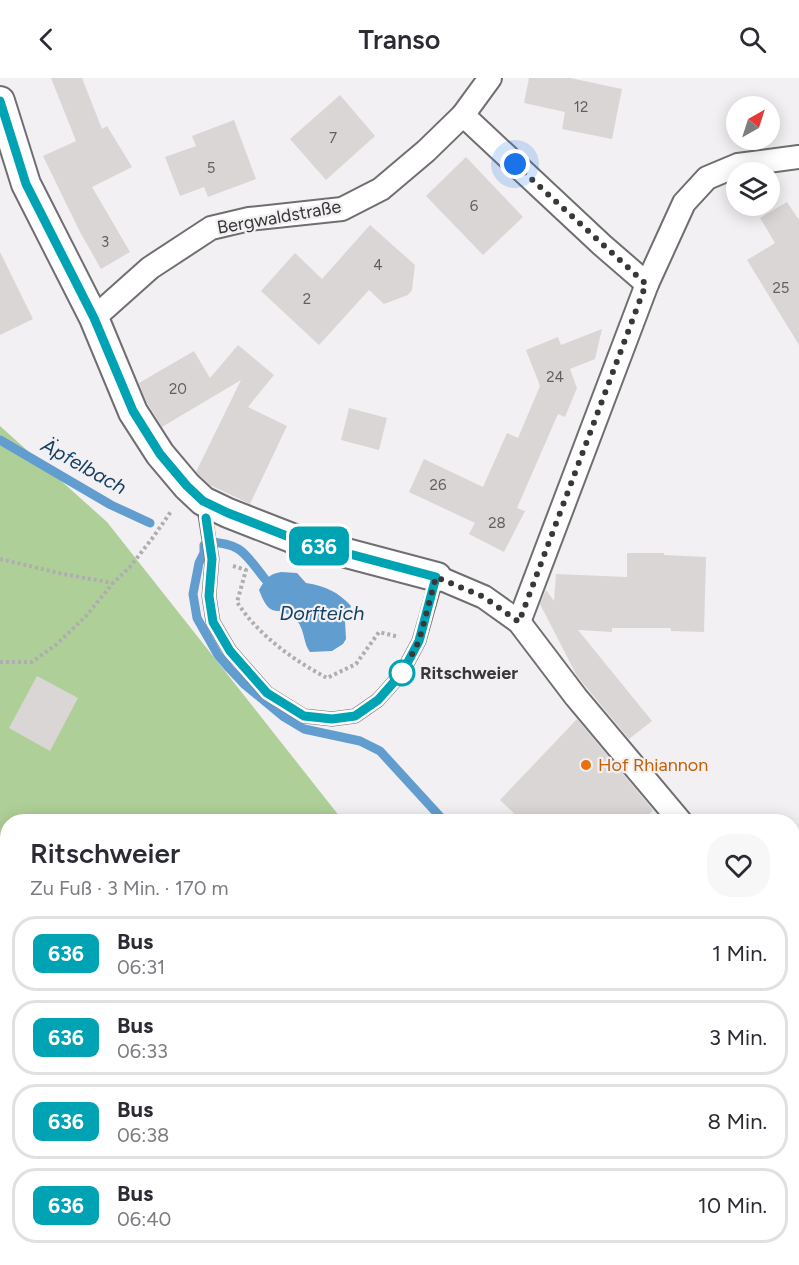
<!DOCTYPE html>
<html lang="de">
<meta charset="utf-8">
<style>
:root{--surface:#fff;--page:#f7f7f7;--text:#2b2b33;--muted:#7c7c81;--line:#e1e1e2}
body{margin:0;font-family:Figtree,sans-serif;background:var(--page);color:var(--text);height:100vh;display:flex;flex-direction:column;font-size:22px;white-space:nowrap}
*{box-sizing:border-box;margin:0}
p{font-size:20px;color:var(--muted)}
.icon{flex:none;width:33px;height:33px;fill:none;stroke:currentColor;stroke-width:2;stroke-linecap:round;stroke-linejoin:round}
.map{position:relative;flex:1;overflow:hidden}
.panel{position:absolute;left:0px;top:736px;width:800px;height:452px;display:flex;flex-direction:column;background:var(--surface);border-radius:24px 24px 0 0;box-shadow:0 3px 15px #0003}
.panel>*{flex:none}
.badge{padding:0 12px;border-radius:9px;font-size:21px;line-height:39px}
.needle{width:39px;rotate:39deg}
.buttons{position:absolute;left:726px;top:18px;display:grid;gap:12px}
.buttons a{display:grid;place-items:center;width:54px;height:54px;border-radius:50%;background:var(--surface);box-shadow:0 3px 15px #0003;font-size:30px}
.you{position:absolute;width:30px;height:30px;margin:-15px;border:4px solid #fff;border-radius:50%;background:#1a73e8;box-shadow:0 0 0 9px #1a73e833}
.map>.badge{position:absolute;translate:-50% -50%;box-shadow:0 0 0 3px #fff}
.round{display:grid;place-items:center;flex:none;width:63px;height:63px;border-radius:24px;background:var(--page)}
.overview{display:flex;align-items:center;justify-content:space-between;height:102px;padding:0 30px}
h1{font-size:28px;font-weight:600;line-height:45px}
ul{padding:0;list-style:none}
li{display:flex;align-items:center;gap:18px;height:75px;margin:0 12px 9px;padding:0 18px;border:3px solid var(--line);border-radius:24px}
li div{flex:1}
li b{display:block;font-size:22px}
li em{font-style:normal}
li .badge{min-width:66px;font-weight:700;text-align:center}
header{display:flex;justify-content:space-between;align-items:center;height:78px;padding:0 30px;background:var(--surface);font-size:27px;font-weight:600}
.map>svg:first-child{display:block}
.green{fill:#afcf98}
.water{fill:#619dcf}
.lines{fill:none;stroke-linecap:round;stroke-linejoin:round}
.stream{stroke:#619dcf;stroke-width:9}
.building{fill:#dad6d6}
.service-casing{stroke:#706e70;stroke-width:15}
.minor-casing{stroke:#706e70;stroke-width:26}
.tertiary-casing{stroke:#706e70;stroke-width:32}
.path{stroke:#afaeaf;stroke-width:4;stroke-dasharray:3 3;stroke-linecap:butt}
.service{stroke:#fff;stroke-width:12}
.minor{stroke:#fff;stroke-width:22}
.tertiary{stroke:#fff;stroke-width:28}
.line-casing{stroke:#fff;stroke-width:14}
.line{stroke:#00a3b4;stroke-width:9}
.walk{stroke:#393839;stroke-width:6;stroke-dasharray:0 10.8}
.stop-dot{fill:#fff;stroke:#00a3b4;stroke-width:3}
.food-dot{fill:#e8710a;stroke:#f2f0f2;stroke-width:2}
.labels{text-anchor:middle;dominant-baseline:central;stroke-width:4.5;stroke-linejoin:round;paint-order:stroke}
.number-label{font-size:15px;fill:#616060}
.street-label{font-size:18px;fill:#393839;stroke:#f2f0f2}
.stop-label{font-size:18px;font-weight:bold;fill:#393839;stroke:#f2f0f2;text-anchor:start}
.food-label{font-size:18px;fill:#c56008;stroke:#f2f0f2;text-anchor:start}
.water-label{font-size:20px;font-style:italic;fill:#144163;stroke:#f2f0f2}
</style>
<header><svg class="icon" aria-label="back" viewBox="0 0 24 24"><path d="M15 5l-7 7 7 7"/></svg>Transo<svg class="icon" aria-label="search" viewBox="0 0 24 24"><circle cx="10" cy="10" r="6"/><path d="M15 15l6 6"/></svg></header>
<div class="map">
<svg width="799" height="1187" viewBox="0 0 799 1187">
<rect width="100%" height="100%" fill="#f2f0f2"/>
<polygon class="green" points="0,348 107,444 344,744 8,744 8,1180 689,1180 694,1187 0,1187"/>
<path class="water" d="M281 494 297 495 306 505C326 508 338 514 351 528L345 543 346 561 343 566 332 573 310 574C303 565 305 552 297 543 277 523 272 546 259 512 265 501 269 496 281 494Z"/>
<g class="lines">
<g class="stream">
<polyline points="0,362 111,427 150,445"/>
<path d="M265 501C245 476 242 465 208 464L204 467V475L199 485 193 516 197 540 218 577 229 590 244 606 284 639 304 651 360 663 380 673 445 744"/>
<polyline points="792,1165 799,1173"/>
</g>
</g>
<g class="building">
<polygon points="51,0 82,0 102,51 107,48 132,89 92,109 130,174 101,191 80,154 43,78 76,63"/>
<polygon points="529,0 570,0 622,11 612,61 562,51 565,34 524,25"/>
<polygon points="340,17 375,58 326,102 290,61"/>
<polygon points="234,42 256,101 208,119 204,109 180,118 165,79 196,68 192,58"/>
<polygon points="466,79 523,139 483,177 426,118"/>
<polygon points="787,124 799,142 799,267 747,182 775,165 760,140"/>
<polygon points="370,147 415,187 412,212 408,217 384,226 369,212 319,267 261,213 295,175 322,201"/>
<polygon points="0,174 33,241 0,257"/>
<polygon points="602,251 595,281 570,291 577,310 565,339 558,336 517,430 525,433 504,474 469,456 475,445 409,414 424,381 483,409 507,355 518,360 540,308 526,272 558,259 561,267"/>
<polygon points="238,267 274,297 248,329 287,348 250,426 210,407 196,394 241,302 162,349 146,323 139,305 194,273 210,300"/>
<polygon points="349,330 387,340 379,372 341,362"/>
<polygon points="627,475 664,475 664,477 706,479 704,554 671,553 671,550 612,550 612,554 578,552 652,643 629,661 577,598 540,526 546,512 554,523 556,496 627,499"/>
<polygon points="37,598 78,620 50,673 9,650"/>
<polygon points="577,641 653,732 642,744 523,744 500,722"/>
</g>
<g class="lines">
<g class="service-casing">
<polyline id="service" points="203,424 212,481 209,518 213,544 230,573 267,615 304,638 332,641 355,638 378,622 402,595 419,563 437,499"/>
</g>
<g class="minor-casing">
<g id="minor">
<polyline points="463,37 602,167 647,206"/>
<polyline points="94,240 150,190 211,150 249,141 342,131 381,111 426,73 463,37 490,0"/>
<polyline points="437,499 484,519 519,544 576,619 681,744"/>
<polyline points="519,544 647,206 684,125 707,100 738,87 799,79"/>
<polyline points="792,882 799,891"/>
</g>
</g>
<g class="tertiary-casing">
<polyline id="tertiary" points="0,23 26,106 94,240 133,334 160,376 187,408 203,423 228,435 297,462 437,499"/>
</g>
<g class="path">
<polyline points="0,481 63,496 113,505"/>
<path d="M233 488 246 492 237 524C257 556 293 582 327 600L356 586 379 554 399 559"/>
<polyline points="0,584 32,584 57,566 86,538 113,505 130,489 154,458 172,432"/>
</g>
<use href="#service" class="service"/>
<use href="#minor" class="minor"/>
<use href="#tertiary" class="tertiary"/>
</g>
<g class="lines">
<g class="line-casing">
<polyline id="line" points="0,23 26,106 94,240 133,333 160,376 187,408 203,423 228,435 297,462 436,499 419,563 402,595 378,622 355,638 332,641 304,638 267,615 230,573 213,544 209,518 212,481 206,440"/>
</g>
<use href="#line" class="line"/>
<polyline class="walk" points="402,595 419,563 436,499 484,519 519,544 646,206 515,86"/>
</g>
<circle class="stop-dot" cx="402" cy="595" r="12"/>
<circle class="food-dot" cx="586" cy="687" r="6"/>
<g class="labels">
<g class="number-label">
<text x="581" y="29">12</text>
<text x="333" y="60">7</text>
<text x="211" y="90">5</text>
<text x="474" y="128">6</text>
<text x="105" y="164">3</text>
<text x="378" y="187">4</text>
<text x="781" y="210">25</text>
<text x="307" y="221">2</text>
<text x="555" y="299">24</text>
<text x="178" y="311">20</text>
<text x="438" y="407">26</text>
<text x="497" y="445">28</text>
</g>
<g class="street-label">
<text transform="translate(279 139) rotate(-10)">Bergwaldstraße</text>
</g>
<g class="stop-label">
<text x="420" y="595">Ritschweier</text>
</g>
<g class="food-label">
<text x="598" y="687">Hof Rhiannon</text>
</g>
<g class="water-label">
<text transform="translate(84 388) rotate(29)">Äpfelbach</text>
<text x="322" y="535">Dorfteich</text>
</g>
</g>
</svg>
<div class="buttons">
<a><svg class="needle" viewBox="-14 -14 28 28"><path d="M0-13l5 13h-10z" fill="#e53935"/><path d="M0 13l5-13h-10z" fill="#7c7c81"/></svg></a>
<a><svg class="icon" aria-label="layers" viewBox="0 0 24 24"><path d="M12 4l9 5-9 5-9-5zM3 14l9 5 9-5"/></svg></a>
</div>
<div class="you" style="left:515px;top:86px"></div>
<b class="badge" style="left:319px;top:468px;background:#00a3b4;color:#fff">636</b>
<section class="panel">
<div class="overview"><div><h1>Ritschweier</h1><p>Zu Fuß · 3 Min. · 170 m</p></div><a class="round"><svg class="icon" aria-label="heart" viewBox="0 0 24 24"><path d="M12 20l-8-8c-3-5 5-10 8-4 3-6 11-1 8 4z"/></svg></a></div>
<ul>
<li><span class="badge" style="background:#00a3b4;color:#fff">636</span><div><b>Bus</b><p>06:31</p></div><em>1 Min.</em></li>
<li><span class="badge" style="background:#00a3b4;color:#fff">636</span><div><b>Bus</b><p>06:33</p></div><em>3 Min.</em></li>
<li><span class="badge" style="background:#00a3b4;color:#fff">636</span><div><b>Bus</b><p>06:38</p></div><em>8 Min.</em></li>
<li><span class="badge" style="background:#00a3b4;color:#fff">636</span><div><b>Bus</b><p>06:40</p></div><em>10 Min.</em></li>
</ul>
</section>
</div>
